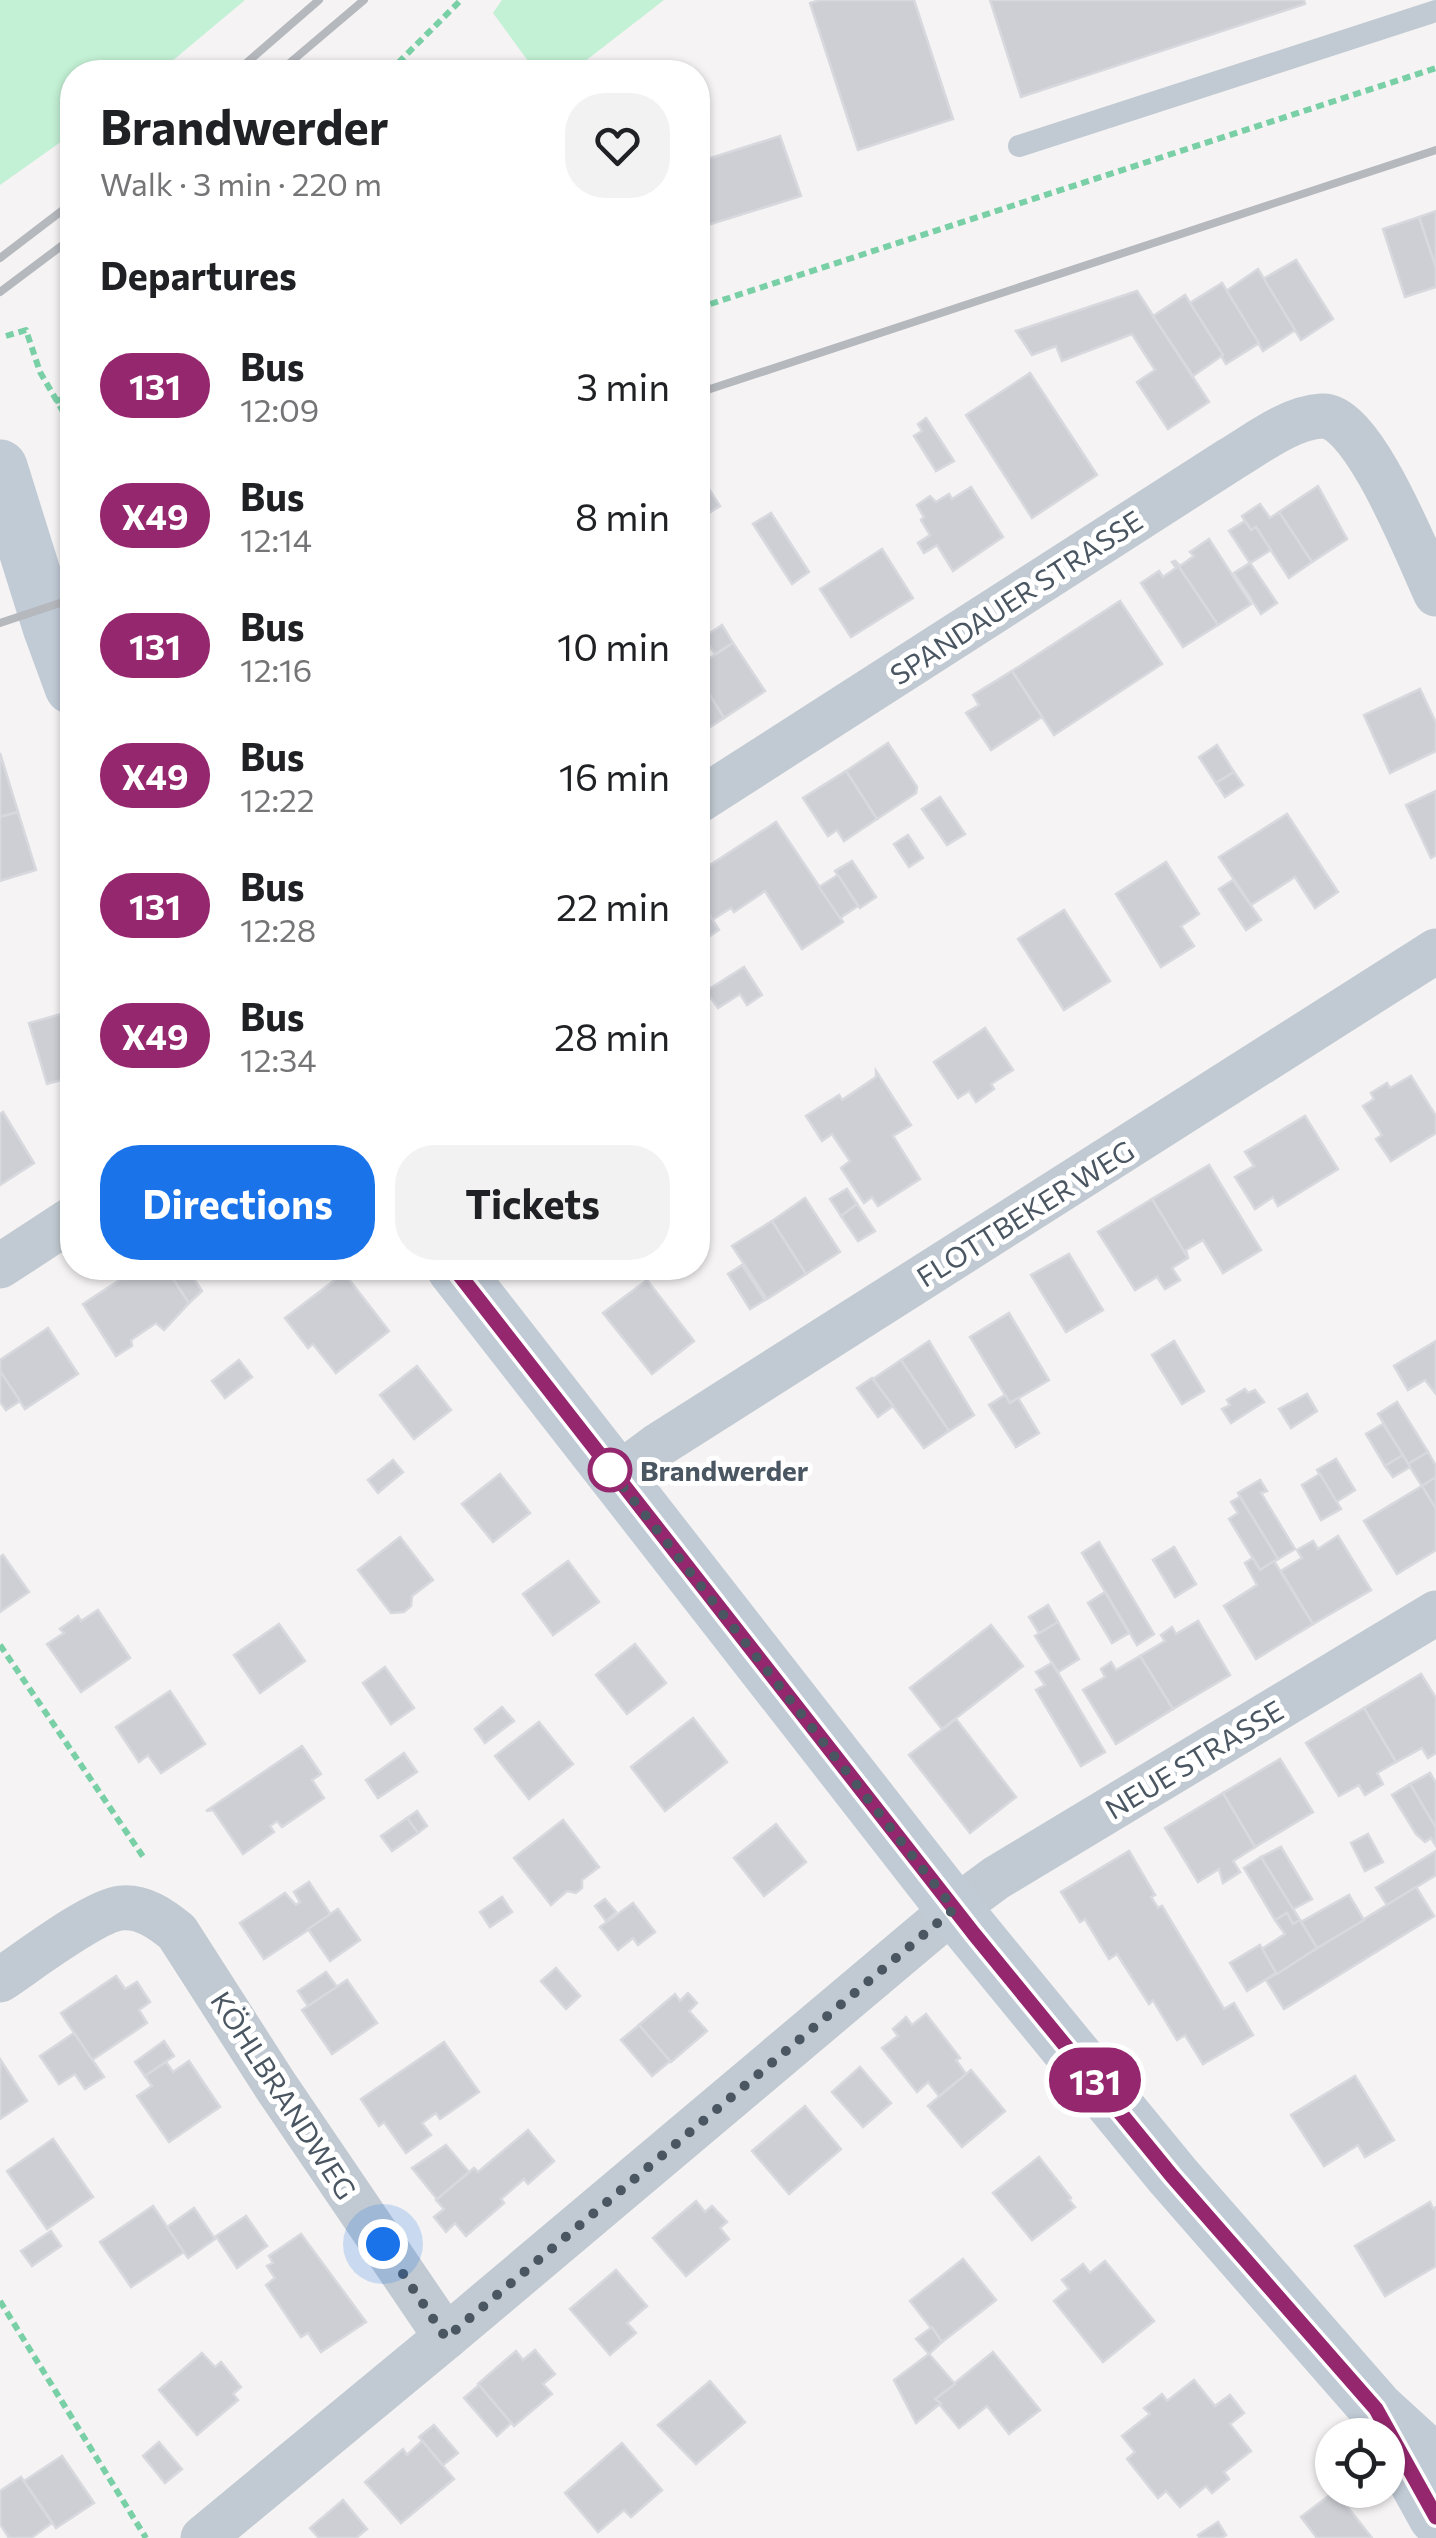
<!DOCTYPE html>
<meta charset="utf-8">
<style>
:root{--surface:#fff;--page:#f2f2f2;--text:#202124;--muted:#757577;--accent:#1a73e8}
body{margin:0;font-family:Commissioner,sans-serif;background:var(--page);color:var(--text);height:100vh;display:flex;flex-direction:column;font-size:38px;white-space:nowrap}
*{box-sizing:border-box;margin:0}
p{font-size:32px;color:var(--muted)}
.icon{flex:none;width:55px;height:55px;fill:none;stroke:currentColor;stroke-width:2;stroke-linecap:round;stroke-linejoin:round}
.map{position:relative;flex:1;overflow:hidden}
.sheet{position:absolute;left:60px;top:60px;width:650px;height:1220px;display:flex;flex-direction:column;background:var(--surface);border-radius:40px;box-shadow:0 2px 8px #0004}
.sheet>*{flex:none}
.badge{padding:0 20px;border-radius:32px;font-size:35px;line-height:65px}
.buttons{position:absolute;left:1315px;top:2418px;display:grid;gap:20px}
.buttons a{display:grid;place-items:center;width:90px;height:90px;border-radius:50%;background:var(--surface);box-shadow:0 2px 8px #0004;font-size:50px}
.you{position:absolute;width:50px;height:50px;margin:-25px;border:8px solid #fff;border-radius:50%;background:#1a73e8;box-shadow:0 0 0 15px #1a73e833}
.map>.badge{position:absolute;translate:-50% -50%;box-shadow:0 0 0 5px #fff}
h2{padding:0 40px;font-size:38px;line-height:90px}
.round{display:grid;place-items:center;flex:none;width:105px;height:105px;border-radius:40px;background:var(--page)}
.head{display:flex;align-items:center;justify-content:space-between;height:170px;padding:0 40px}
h1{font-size:48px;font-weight:700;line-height:75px}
.primary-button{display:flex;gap:20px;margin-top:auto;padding:20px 40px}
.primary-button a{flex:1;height:115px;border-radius:40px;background:var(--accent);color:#fff;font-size:40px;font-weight:700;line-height:115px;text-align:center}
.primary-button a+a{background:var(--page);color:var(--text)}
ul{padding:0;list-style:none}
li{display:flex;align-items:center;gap:30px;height:130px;padding:0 40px}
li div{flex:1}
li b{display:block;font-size:38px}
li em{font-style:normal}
li .badge{min-width:110px;font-weight:700;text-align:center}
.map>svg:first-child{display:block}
.green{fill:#c3f1d5}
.building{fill:#cdcfd5;stroke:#d7d9de;stroke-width:2.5}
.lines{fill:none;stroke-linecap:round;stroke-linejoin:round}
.path{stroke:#7ad0a6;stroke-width:6;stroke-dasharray:8 5;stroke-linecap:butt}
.lane{stroke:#c1cad2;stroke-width:22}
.street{stroke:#c1cad2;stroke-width:45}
.secondary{stroke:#c1cbd6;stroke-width:55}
.rail{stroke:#b5b8bd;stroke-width:8}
.line-casing{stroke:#fff;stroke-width:22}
.line{stroke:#95276e;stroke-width:15}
.walk{stroke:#4a5661;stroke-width:10;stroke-dasharray:0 18}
.stop-dot{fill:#fff;stroke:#95276e;stroke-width:5}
.labels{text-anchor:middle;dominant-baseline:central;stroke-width:10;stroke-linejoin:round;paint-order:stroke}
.street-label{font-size:28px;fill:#4a5661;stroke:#fff}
.stop-label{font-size:28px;font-weight:bold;fill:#4a5661;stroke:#fff;text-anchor:start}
</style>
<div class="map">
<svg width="1436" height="2538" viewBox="0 0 1436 2538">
<rect width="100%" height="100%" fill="#f5f3f3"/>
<g class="green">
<polygon points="0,0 245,0 159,72 72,72 72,134 0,185"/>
<polygon points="502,0 664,0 571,72 536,72 493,13"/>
</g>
<g class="building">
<polygon points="820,0 914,0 953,119 858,150 810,3"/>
<polygon points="990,0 1304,0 1305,4 1021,97"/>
<polygon points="780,136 801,196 698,228 698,162"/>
<polygon points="1436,211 1436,268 1419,217"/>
<polygon points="1419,217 1436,268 1436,287 1405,297 1383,229"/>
<polygon points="1296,260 1333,319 1301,340 1263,279"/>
<polygon points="1258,269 1295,330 1263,351 1226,291"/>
<polygon points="1222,283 1259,343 1226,364 1190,303"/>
<polygon points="1137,291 1209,402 1168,429 1137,382 1155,370 1132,334 1062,361 1056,346 1032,355 1016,331"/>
<polygon points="1185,295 1223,355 1193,376 1153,316"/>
<polygon points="1030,373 1097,475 1032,518 966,415"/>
<polygon points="926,418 954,461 936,471 914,436 922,431 918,424"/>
<polygon points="698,472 720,506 698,520"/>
<polygon points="1318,486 1347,539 1312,562 1279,512"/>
<polygon points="971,487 1003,537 953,571 937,545 924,553 918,543 930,535 921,520 924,517 917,505 930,496 936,502 949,494 952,499"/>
<polygon points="1260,504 1270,518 1279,512 1312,562 1289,578 1256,527 1251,530 1242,516"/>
<polygon points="771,513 809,572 792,584 753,524"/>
<polygon points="1245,521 1251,530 1256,527 1271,550 1250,563 1229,531"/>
<polygon points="1209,539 1251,604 1218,625 1175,561 1180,566 1194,556 1190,552"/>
<polygon points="882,549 913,598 851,637 820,589"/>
<polygon points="1175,561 1218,625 1183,647 1141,583 1159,571 1163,577 1176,568 1172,562"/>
<polygon points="1250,563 1277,603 1261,614 1234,573"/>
<polygon points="1120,601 1162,664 1054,735 1012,671"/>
<polygon points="722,625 733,643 715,654 704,637"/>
<polygon points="733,643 765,691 724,718 698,676 698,666"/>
<polygon points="1012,671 1042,717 991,750 966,713 979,705 973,695"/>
<polygon points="698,676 724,718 698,735"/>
<polygon points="1420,689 1436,723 1436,751 1390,773 1364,715"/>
<polygon points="888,743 917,787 916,793 877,819 846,771"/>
<polygon points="1217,745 1234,772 1216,783 1199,757"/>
<polygon points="0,753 18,812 0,817"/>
<polygon points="846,771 877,819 844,841 837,830 828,836 803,798"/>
<polygon points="1234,772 1243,785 1225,797 1216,783"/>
<polygon points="1436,791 1436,855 1431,858 1406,805"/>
<polygon points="940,797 965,834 947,845 922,809"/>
<polygon points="18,812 36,870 0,881 0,817"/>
<polygon points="1287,814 1338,892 1315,908 1295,877 1251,905 1219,857"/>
<polygon points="776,822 843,922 802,949 765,891 734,912 731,908 712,920 698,897 698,877 703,873 701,871"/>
<polygon points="908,835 923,858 909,867 894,844"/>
<polygon points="852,861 876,897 860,908 835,871"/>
<polygon points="1166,862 1199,914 1181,926 1194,946 1161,967 1116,894"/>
<polygon points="838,875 858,906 840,918 819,887"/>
<polygon points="1233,880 1261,920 1246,930 1219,889"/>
<polygon points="698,897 719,930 698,944"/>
<polygon points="1064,910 1110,981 1064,1010 1018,939"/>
<polygon points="744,967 762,995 747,1005 740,994 718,1008 711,998 704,1002 700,995"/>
<polygon points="72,1011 72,1077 47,1084 29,1023"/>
<polygon points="985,1028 1013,1070 991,1084 994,1089 976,1102 969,1091 958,1098 934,1062"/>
<polygon points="876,1071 911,1125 893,1136 920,1179 878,1206 872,1197 864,1203 841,1168 850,1161 832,1134 822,1141 806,1116 839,1095 842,1100 876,1077"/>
<polygon points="1411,1076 1436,1116 1436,1133 1391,1161 1376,1139 1382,1135 1363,1106 1374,1099 1371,1093 1387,1083 1390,1088"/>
<polygon points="3,1112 34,1163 0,1185 0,1114"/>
<polygon points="1305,1116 1338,1169 1278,1206 1273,1197 1255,1209 1235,1177 1254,1166 1245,1152"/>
<polygon points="1209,1165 1261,1250 1223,1273 1203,1240 1186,1250 1188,1258 1152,1199"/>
<polygon points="847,1189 857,1204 841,1216 830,1199"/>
<polygon points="805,1198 840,1252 806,1274 772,1221"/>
<polygon points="1152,1199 1188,1258 1172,1268 1180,1280 1165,1289 1157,1277 1135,1290 1098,1232"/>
<polygon points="857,1204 875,1231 858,1241 841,1216"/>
<polygon points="772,1221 806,1274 767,1299 732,1246"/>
<polygon points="1069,1254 1103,1310 1066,1332 1031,1275"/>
<polygon points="742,1265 765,1300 750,1309 728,1274"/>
<polygon points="138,1268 166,1268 189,1303 164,1330 156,1323 131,1340 132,1346 116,1356 83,1304"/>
<polygon points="166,1268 187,1268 202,1291 189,1303"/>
<polygon points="344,1273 389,1331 336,1373 313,1344 308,1348 285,1318"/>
<polygon points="647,1280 694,1341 652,1374 603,1313"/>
<polygon points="1009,1313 1049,1380 1010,1403 970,1337"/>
<polygon points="48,1328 78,1374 25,1409 0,1371 0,1360"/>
<polygon points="929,1341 974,1415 949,1431 901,1360"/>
<polygon points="1174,1341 1204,1391 1182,1404 1152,1355"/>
<polygon points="1436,1341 1436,1394 1425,1380 1408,1390 1394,1366"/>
<polygon points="239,1360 252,1377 225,1398 212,1381"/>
<polygon points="901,1360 949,1431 924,1448 873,1379"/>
<polygon points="417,1366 451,1410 414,1439 380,1395"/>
<polygon points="0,1371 20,1401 6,1410 0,1402"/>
<polygon points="872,1378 893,1406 878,1417 857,1388"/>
<polygon points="1245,1389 1248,1393 1255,1390 1264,1402 1231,1423 1222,1409 1230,1405 1227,1400"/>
<polygon points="1307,1394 1317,1411 1291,1428 1279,1409"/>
<polygon points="1005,1395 1010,1403 1018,1398 1039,1433 1016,1447 989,1405"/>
<polygon points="1397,1402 1428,1452 1408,1464 1378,1414"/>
<polygon points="1383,1424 1403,1455 1385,1466 1366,1434"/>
<polygon points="1428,1452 1436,1466 1436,1477 1422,1486 1408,1464"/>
<polygon points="1403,1455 1410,1467 1393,1477 1385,1466"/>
<polygon points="1336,1459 1355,1490 1336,1502 1317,1470"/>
<polygon points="393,1460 403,1472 378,1493 368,1480"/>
<polygon points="500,1474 530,1513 493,1542 462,1504"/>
<polygon points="1320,1474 1341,1509 1321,1520 1302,1485"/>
<polygon points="1436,1477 1436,1509 1422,1486"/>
<polygon points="1260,1480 1267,1491 1261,1493 1295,1549 1278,1559 1238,1493"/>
<polygon points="1422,1486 1436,1509 1436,1550 1397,1574 1364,1521"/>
<polygon points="1240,1497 1278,1559 1260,1570 1229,1519 1238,1513 1231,1502"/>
<polygon points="1338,1536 1371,1590 1313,1624 1281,1571 1302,1558 1297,1550 1313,1541 1318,1549"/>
<polygon points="400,1537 433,1580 412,1596 411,1606 404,1612 391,1613 358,1570"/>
<polygon points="1099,1542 1154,1634 1137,1645 1082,1553"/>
<polygon points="1174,1547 1196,1584 1175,1597 1153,1560"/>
<polygon points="3,1555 29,1592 0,1612 0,1557"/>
<polygon points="1253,1558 1260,1570 1274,1561 1313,1624 1256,1659 1224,1606 1257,1585 1245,1563"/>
<polygon points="568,1561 599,1602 553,1635 523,1594"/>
<polygon points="1105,1592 1129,1633 1112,1643 1088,1603"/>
<polygon points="1048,1605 1058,1622 1039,1633 1029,1617"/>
<polygon points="98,1610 130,1658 81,1692 47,1644 64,1633 60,1629 78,1616 81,1621"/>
<polygon points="1198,1621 1230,1675 1173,1709 1140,1656 1165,1641 1161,1635 1172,1627 1176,1634"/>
<polygon points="1058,1622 1079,1659 1058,1672 1035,1636"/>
<polygon points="279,1624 305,1661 260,1693 234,1655"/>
<polygon points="991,1625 1023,1666 942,1729 910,1688"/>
<polygon points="635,1644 666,1683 627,1714 596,1675"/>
<polygon points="1140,1656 1173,1709 1116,1744 1083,1690 1105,1677 1101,1669 1111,1662 1116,1670"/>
<polygon points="1052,1663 1105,1752 1081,1766 1036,1690 1045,1685 1036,1672"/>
<polygon points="385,1667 414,1708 391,1724 363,1683"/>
<polygon points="1421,1674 1436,1698 1436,1753 1428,1758 1422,1748 1396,1762 1364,1708"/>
<polygon points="170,1691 205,1744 161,1773 148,1755 139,1762 116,1727"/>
<polygon points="502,1707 514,1721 485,1743 475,1729"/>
<polygon points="1364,1708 1396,1762 1377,1773 1383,1784 1365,1795 1359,1785 1339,1796 1306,1743"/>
<polygon points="693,1718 727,1762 665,1811 631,1767"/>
<polygon points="956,1719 1016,1797 970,1833 909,1755"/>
<polygon points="539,1722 573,1764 529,1799 495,1756"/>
<polygon points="302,1746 321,1774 312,1780 324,1798 282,1827 277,1821 270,1826 274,1832 243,1854 213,1810 206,1811"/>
<polygon points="404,1753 417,1772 378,1798 366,1780"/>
<polygon points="1280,1759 1313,1812 1255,1847 1223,1793"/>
<polygon points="1430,1773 1436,1783 1436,1828 1410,1784"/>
<polygon points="1410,1784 1436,1828 1436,1846 1431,1838 1425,1842 1416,1834 1392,1795"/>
<polygon points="1223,1793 1255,1847 1233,1861 1240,1872 1223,1883 1219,1869 1198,1882 1165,1828"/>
<polygon points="417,1811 427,1826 418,1833 407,1818"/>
<polygon points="407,1818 418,1833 392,1851 381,1836"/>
<polygon points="563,1820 599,1867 582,1880 582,1888 576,1893 567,1891 551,1905 514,1858"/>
<polygon points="776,1824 806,1862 764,1896 734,1858"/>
<polygon points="1368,1834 1383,1862 1365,1871 1351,1843"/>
<polygon points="1281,1847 1312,1899 1293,1909 1261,1857"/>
<polygon points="1129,1851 1155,1895 1151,1897 1158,1908 1162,1906 1224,2009 1234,2003 1253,2035 1203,2064 1185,2035 1177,2040 1153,2000 1149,2004 1117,1954 1109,1959 1085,1919 1080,1922 1061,1892"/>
<polygon points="1436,1851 1436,1875 1387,1905 1376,1888"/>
<polygon points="1261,1857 1300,1920 1293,1924 1287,1913 1275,1920 1244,1868"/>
<polygon points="309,1882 331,1915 264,1959 240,1923 285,1893 296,1905 300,1902 294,1892"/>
<polygon points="1416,1887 1434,1916 1284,2009 1266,1980"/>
<polygon points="1349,1895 1364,1920 1317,1948 1301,1922"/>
<polygon points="502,1897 512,1912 490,1927 480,1912"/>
<polygon points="605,1899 616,1912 606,1921 595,1906"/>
<polygon points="633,1903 655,1932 638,1945 633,1938 618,1950 600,1927"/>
<polygon points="338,1909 360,1940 330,1961 308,1929"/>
<polygon points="1287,1913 1293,1924 1300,1920 1317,1948 1277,1974 1262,1949 1285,1934 1275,1920"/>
<polygon points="1260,1945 1276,1973 1247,1991 1230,1963"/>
<polygon points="556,1968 580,1996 566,2009 541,1981"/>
<polygon points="326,1972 337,1987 308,2006 298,1991"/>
<polygon points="116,1976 125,1989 137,1982 150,2002 139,2010 147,2023 92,2060 61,2013"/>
<polygon points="347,1980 377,2023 332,2054 302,2010"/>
<polygon points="688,1993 697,2003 689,2011 707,2031 671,2062 639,2025 675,1994 680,2001"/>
<polygon points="926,2014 960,2058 956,2060 966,2074 939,2096 928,2082 917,2092 882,2048 898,2036 893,2029 906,2017 912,2025"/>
<polygon points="639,2025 670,2061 652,2076 621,2040"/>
<polygon points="74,2033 104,2077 85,2089 75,2074 59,2084 40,2056"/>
<polygon points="164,2041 174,2056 145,2076 135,2062"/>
<polygon points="444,2042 479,2092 440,2119 436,2113 422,2123 431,2135 406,2153 384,2122 379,2126 361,2099"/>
<polygon points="0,2059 27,2101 0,2119"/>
<polygon points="189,2061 220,2107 169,2142 137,2096 152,2086 145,2076 166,2062 173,2072"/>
<polygon points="860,2067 891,2103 863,2127 832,2092"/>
<polygon points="971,2070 1005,2111 962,2147 928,2106"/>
<polygon points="1355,2076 1394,2140 1365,2157 1358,2145 1324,2166 1291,2115"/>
<polygon points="805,2106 841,2149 789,2194 752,2151"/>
<polygon points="528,2130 554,2161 528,2184 524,2179 501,2199 504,2203 466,2236 455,2223 446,2232 434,2217 444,2209 436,2200 474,2168 478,2172"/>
<polygon points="53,2139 93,2197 47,2229 7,2171"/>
<polygon points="446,2145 469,2172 437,2199 412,2168"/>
<polygon points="1039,2157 1071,2198 1069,2200 1075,2207 1032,2240 993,2193"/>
<polygon points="696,2201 705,2212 712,2206 727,2222 720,2228 729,2239 686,2276 653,2238"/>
<polygon points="1430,2202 1433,2209 1436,2207 1436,2266 1385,2296 1355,2246"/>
<polygon points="153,2206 184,2252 131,2287 100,2242"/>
<polygon points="194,2208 215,2239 188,2258 167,2227"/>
<polygon points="246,2216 267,2246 237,2268 216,2236"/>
<polygon points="51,2231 61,2246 32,2266 21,2251"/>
<polygon points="301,2234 366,2322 321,2352 308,2333 301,2337 266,2285 275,2278 267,2266 273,2263 269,2256"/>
<polygon points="963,2259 996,2300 942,2342 910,2301"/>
<polygon points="1105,2261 1154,2321 1103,2362 1054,2301 1069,2289 1062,2280 1083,2264 1090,2273"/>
<polygon points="616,2270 647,2306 627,2323 636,2333 610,2355 570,2309"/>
<polygon points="932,2327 942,2342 929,2354 916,2339"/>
<polygon points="535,2350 555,2374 543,2384 552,2394 514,2426 478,2384 516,2351 523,2360"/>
<polygon points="993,2352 1040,2410 1009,2434 987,2406 959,2428 935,2399"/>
<polygon points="202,2353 215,2367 221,2362 241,2387 233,2394 238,2400 197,2435 159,2390"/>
<polygon points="929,2354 955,2384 935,2399 941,2403 916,2423 894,2380"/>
<polygon points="1194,2380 1215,2406 1230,2395 1244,2413 1230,2424 1251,2451 1224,2472 1229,2479 1212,2493 1206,2486 1180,2507 1166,2491 1158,2498 1127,2459 1135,2452 1122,2436 1150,2414 1144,2408 1162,2394 1167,2401"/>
<polygon points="710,2381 745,2422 696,2464 658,2425"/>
<polygon points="479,2385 511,2423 497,2436 464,2398"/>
<polygon points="434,2425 458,2453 443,2465 419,2437"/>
<polygon points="422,2441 454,2479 401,2523 365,2482 403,2449 407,2455"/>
<polygon points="159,2442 182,2469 165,2483 143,2456"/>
<polygon points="622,2443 662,2490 631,2517 624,2510 598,2532 565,2493"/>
<polygon points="62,2456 94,2503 56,2528 24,2481"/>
<polygon points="21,2477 52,2523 31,2538 9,2538 0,2524 0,2491"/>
<polygon points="1335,2491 1372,2538 1317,2538 1301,2517"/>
<polygon points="343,2500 367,2529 356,2538 319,2538 310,2528"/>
<polygon points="1218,2522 1226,2535 1221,2538 1200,2538 1198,2535"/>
</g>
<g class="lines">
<g class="path">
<polyline points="389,72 461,0"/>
<polyline points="698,308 1436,68"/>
<polyline points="6,336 26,330 40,372 72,427"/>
<polyline points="55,401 72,397"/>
<polyline points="0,1645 144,1858"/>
<polyline points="0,2301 146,2538"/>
</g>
<polyline class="lane" points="1019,146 1436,11"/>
<g class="street">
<path d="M698 801 1231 459C1258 443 1289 418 1322 416 1363 413 1419 558 1436 594"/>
<polyline points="0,1266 72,1219"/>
<polyline points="615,1477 657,1446 1436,951"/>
<path d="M0 1980C26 1963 93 1911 121 1908 143 1906 161 1919 177 1932L275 2085 446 2337"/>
<polyline points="203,2538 446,2337 954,1909 996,1878 1436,1613"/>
</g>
<g class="secondary">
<polyline points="0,467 50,627 72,687"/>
<polyline points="454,1268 954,1909 1173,2176 1377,2409 1436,2463"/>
<polyline points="1390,2434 1436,2517"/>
</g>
<g class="rail">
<polyline points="236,72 319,0"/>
<polyline points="279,72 364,0"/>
<polyline points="0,258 72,203"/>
<polyline points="0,292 72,238"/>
<polyline points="698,393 1436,150"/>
<polyline points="0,623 72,599"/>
</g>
</g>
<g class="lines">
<g class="line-casing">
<polyline id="line" points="454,1268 974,1934 1172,2176 1376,2409 1436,2517"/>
</g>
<use href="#line" class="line"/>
<polyline class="walk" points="383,2244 446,2338 954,1909 610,1470"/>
</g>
<circle class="stop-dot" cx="610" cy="1470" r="20"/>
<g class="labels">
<g class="street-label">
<text transform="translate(1016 597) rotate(-33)">SPANDAUER STRASSE</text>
<text transform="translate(1025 1213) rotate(-32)">FLOTTBEKER WEG</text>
<text transform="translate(1194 1759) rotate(-31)">NEUE STRASSE</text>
<text transform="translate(284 2095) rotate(57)">KÖHLBRANDWEG</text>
</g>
<g class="stop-label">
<text x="640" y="1470">Brandwerder</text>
</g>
</g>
</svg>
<div class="buttons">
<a><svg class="icon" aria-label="locate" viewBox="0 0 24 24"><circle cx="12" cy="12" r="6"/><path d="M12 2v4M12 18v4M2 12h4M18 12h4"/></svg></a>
</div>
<div class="you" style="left:383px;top:2244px"></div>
<b class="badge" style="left:1095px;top:2080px;background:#95276e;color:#fff">131</b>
<section class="sheet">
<div class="head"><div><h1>Brandwerder</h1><p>Walk · 3 min · 220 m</p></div><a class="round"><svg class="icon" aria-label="heart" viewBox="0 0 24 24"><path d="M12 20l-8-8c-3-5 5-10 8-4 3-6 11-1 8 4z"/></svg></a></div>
<h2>Departures</h2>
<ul>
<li><span class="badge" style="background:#95276e;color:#fff">131</span><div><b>Bus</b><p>12:09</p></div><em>3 min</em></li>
<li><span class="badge" style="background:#95276e;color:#fff">X49</span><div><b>Bus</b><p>12:14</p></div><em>8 min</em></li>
<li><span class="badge" style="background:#95276e;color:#fff">131</span><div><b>Bus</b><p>12:16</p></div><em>10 min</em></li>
<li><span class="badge" style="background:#95276e;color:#fff">X49</span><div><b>Bus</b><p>12:22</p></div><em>16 min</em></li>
<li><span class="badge" style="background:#95276e;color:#fff">131</span><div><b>Bus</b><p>12:28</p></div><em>22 min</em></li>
<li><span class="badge" style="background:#95276e;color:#fff">X49</span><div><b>Bus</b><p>12:34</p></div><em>28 min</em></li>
</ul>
<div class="primary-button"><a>Directions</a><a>Tickets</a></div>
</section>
</div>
